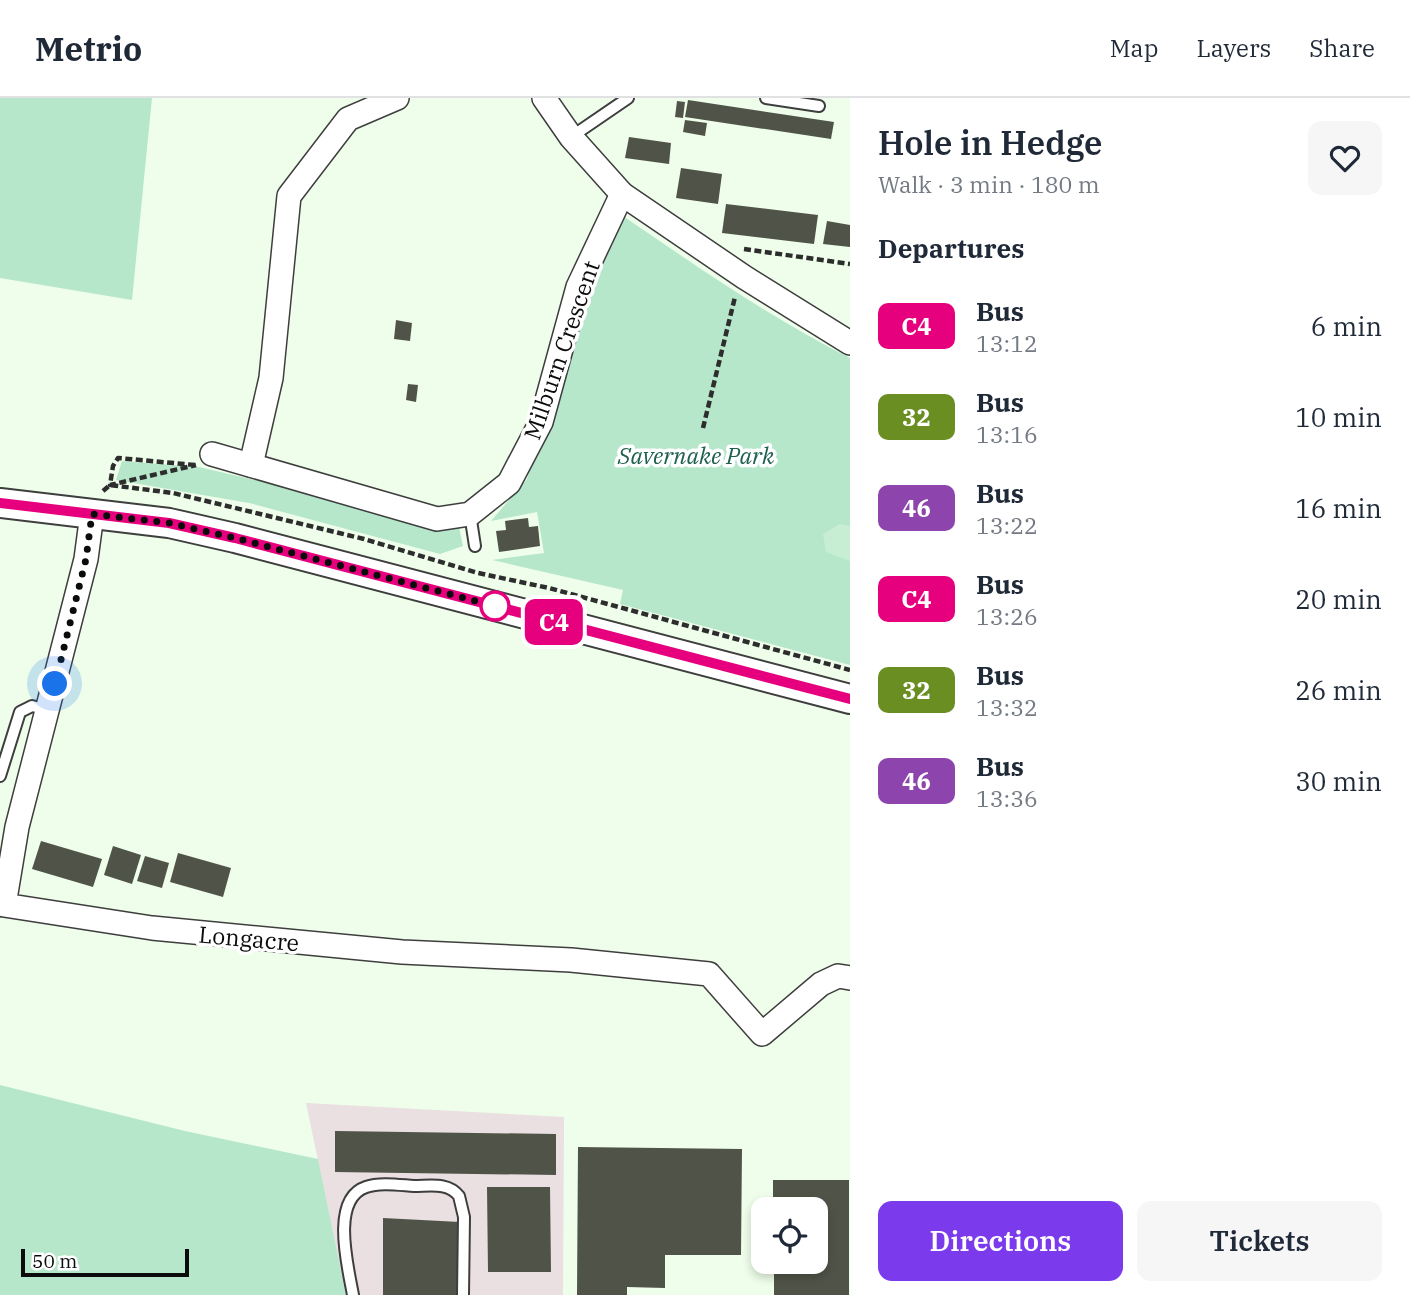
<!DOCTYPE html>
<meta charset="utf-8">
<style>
:root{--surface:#fff;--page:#f6f6f7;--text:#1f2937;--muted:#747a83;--line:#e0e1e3;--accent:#7c3aed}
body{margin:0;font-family:"IBM Plex Serif",serif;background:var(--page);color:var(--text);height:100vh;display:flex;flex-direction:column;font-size:26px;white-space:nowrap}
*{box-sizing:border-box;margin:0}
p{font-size:23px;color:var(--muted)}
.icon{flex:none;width:38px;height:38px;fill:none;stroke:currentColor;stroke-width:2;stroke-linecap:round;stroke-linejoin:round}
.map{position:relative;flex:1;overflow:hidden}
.details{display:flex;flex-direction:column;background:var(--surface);width:560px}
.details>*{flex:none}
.badge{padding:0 14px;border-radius:10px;font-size:24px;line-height:46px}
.tools{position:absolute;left:751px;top:1099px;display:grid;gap:14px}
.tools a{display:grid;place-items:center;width:77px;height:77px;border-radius:14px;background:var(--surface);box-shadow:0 4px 10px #0003;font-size:35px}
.scale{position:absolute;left:21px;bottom:18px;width:168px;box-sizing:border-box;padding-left:7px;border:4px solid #0b0b0b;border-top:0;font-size:19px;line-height:24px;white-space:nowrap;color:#0b0b0b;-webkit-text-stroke:5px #fff;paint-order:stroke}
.you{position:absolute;width:35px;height:35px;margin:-18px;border:5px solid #fff;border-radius:50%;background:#1a73e8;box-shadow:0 0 0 10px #1a73e833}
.map>.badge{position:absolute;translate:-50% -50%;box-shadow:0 0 0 4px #fff}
h2{padding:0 28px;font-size:26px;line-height:63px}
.round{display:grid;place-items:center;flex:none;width:74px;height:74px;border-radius:14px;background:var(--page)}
.overview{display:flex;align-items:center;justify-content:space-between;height:119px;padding:0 28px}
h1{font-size:33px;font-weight:600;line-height:52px}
.cta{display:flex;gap:14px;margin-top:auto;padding:14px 28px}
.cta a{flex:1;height:80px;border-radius:14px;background:var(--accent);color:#fff;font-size:28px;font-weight:600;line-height:80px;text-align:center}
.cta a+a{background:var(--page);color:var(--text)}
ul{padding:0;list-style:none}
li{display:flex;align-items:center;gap:21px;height:91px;padding:0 28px}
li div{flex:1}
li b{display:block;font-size:26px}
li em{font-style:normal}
li .badge{min-width:77px;font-weight:700;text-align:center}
header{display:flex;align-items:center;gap:42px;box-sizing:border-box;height:98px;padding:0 35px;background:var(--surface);border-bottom:2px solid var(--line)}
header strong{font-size:33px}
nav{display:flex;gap:38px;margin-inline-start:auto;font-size:24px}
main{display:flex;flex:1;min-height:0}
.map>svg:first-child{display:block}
.industrial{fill:#eadfe1}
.green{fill:#b6e7cb}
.pitch{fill:#c7eed3}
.building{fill:#505448}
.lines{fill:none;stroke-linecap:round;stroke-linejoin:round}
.service-casing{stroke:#3e3e3e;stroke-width:14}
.minor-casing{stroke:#3e3e3e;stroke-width:26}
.tertiary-casing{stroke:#3e3e3e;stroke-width:32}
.path{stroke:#2d2d2d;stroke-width:4.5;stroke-dasharray:7 3.5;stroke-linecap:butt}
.service{stroke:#fff;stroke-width:10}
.minor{stroke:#fff;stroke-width:23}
.tertiary{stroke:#fff;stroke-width:28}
.line-casing{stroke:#fff;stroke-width:16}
.line{stroke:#e6007e;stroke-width:10}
.walk{stroke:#0b0b0b;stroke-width:7;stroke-dasharray:0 12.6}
.stop-dot{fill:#fff;stroke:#e6007e;stroke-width:3.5}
.labels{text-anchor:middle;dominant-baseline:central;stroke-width:7;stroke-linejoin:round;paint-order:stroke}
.street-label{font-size:23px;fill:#0b0b0b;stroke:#fff}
.park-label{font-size:23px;font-style:italic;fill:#1f604f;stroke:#fff}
</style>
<header>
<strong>Metrio</strong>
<nav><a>Map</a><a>Layers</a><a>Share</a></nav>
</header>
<main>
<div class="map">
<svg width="850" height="1197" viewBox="0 0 850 1197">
<rect width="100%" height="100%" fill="#effeea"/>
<polygon class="industrial" points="306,1005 564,1019 563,1197 346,1197"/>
<g class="green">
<polygon points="0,0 152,0 132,202 0,180"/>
<path d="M620 116C695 167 769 219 850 260V567L620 506 623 492 492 462 544 455 537 414 491 423 527 381 586 189Z"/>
<polygon points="122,363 199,369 459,429 463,448 440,456 249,405 116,382"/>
<polygon points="0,987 185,1033 318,1061 346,1197 0,1197"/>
</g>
<polygon class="pitch" points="840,426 850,428 850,463 826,454 823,436"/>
<g class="building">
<polygon points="688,2 834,24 831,41 685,19"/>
<polygon points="677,3 685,4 683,20 675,19"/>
<polygon points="685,22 707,25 705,38 683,34"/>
<polygon points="629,39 671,45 669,66 625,60"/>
<polygon points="681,70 722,76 718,106 676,100"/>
<polygon points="726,106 818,117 814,146 722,135"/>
<polygon points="827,123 850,127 850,149 823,146"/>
<polygon points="396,222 412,225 410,243 394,241"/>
<polygon points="408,286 418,287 416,304 406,302"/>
<polygon points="528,420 529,429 538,428 540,448 499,454 496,433 506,432 505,423"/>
<polygon points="41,743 102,761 93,789 32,771"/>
<polygon points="113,748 141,757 132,786 104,777"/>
<polygon points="178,755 231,770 223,799 170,784"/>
<polygon points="145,758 169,765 162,790 137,783"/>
<polygon points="335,1033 556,1036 556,1077 335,1074"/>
<polygon points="578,1049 742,1051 741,1157 665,1157 665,1190 627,1189 627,1197 577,1197"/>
<polygon points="773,1082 849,1082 849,1197 774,1197 774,1164 816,1164 816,1111 773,1111"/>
<polygon points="487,1089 550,1089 551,1174 488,1174"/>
<polygon points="383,1120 460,1124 460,1197 383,1197"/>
</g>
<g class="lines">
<g class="service-casing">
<g id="service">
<polyline points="766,0 819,8"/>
<polyline points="571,39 628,0"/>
<polyline points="470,416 475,448"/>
<polyline points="0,678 20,614 32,608 48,612"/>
<path d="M353 1197C348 1169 330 1101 366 1089 380 1084 399 1087 414 1088 430 1088 448 1084 459 1098L464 1119 463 1197"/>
</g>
</g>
<g class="minor-casing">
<g id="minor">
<polyline points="544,0 571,39 622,96 744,179 850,245"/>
<polyline points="212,356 437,421 470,416 509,385 541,324 578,189 622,96"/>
<polyline points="251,367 271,280 289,98 348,21 397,0"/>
<polyline points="92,416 86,461 17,729 4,807 152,830 402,854 571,862 709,876 762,936 821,886 838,878 850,880"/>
</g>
</g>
<g class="tertiary-casing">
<polyline id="tertiary" points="0,405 169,425 235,440 850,601"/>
</g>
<g class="path">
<polyline points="744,151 850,166"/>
<polyline points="703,330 735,199"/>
<polyline points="195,367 118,360 113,368 110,387 196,367"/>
<polyline points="103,393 110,387 173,395 364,441 478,475 549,490 850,572"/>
</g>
<use href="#service" class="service"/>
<use href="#minor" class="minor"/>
<use href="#tertiary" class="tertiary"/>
</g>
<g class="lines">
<g class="line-casing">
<polyline id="line" points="0,405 169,425 235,440 850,601"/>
</g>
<use href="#line" class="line"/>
<polyline class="walk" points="55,586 86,461 92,416 169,425 235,440 495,508"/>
</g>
<circle class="stop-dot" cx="495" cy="508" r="14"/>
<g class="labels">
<g class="street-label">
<text transform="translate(561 252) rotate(-71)">Milburn Crescent</text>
<text transform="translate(249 840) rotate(5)">Longacre</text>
</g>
<g class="park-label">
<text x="696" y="357">Savernake Park</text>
</g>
</g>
</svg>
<div class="tools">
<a><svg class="icon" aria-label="locate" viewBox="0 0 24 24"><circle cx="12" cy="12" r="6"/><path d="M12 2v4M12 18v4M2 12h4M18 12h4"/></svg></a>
</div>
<div class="scale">50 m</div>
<div class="you" style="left:55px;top:586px"></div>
<b class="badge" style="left:554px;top:524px;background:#e6007e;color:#fff">C4</b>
</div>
<section class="details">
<div class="overview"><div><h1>Hole in Hedge</h1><p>Walk · 3 min · 180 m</p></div><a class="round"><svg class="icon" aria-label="heart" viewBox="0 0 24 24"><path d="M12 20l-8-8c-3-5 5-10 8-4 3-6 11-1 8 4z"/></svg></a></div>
<h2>Departures</h2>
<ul>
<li><span class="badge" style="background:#e6007e;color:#fff">C4</span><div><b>Bus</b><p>13:12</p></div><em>6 min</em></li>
<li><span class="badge" style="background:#6b8e23;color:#fff">32</span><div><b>Bus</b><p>13:16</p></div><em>10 min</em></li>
<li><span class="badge" style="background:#8e44ad;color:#fff">46</span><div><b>Bus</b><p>13:22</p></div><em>16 min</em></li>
<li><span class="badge" style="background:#e6007e;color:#fff">C4</span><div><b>Bus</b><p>13:26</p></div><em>20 min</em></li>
<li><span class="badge" style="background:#6b8e23;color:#fff">32</span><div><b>Bus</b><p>13:32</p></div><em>26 min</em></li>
<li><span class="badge" style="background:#8e44ad;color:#fff">46</span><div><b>Bus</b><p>13:36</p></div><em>30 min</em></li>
</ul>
<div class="cta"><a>Directions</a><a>Tickets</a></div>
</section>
</main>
